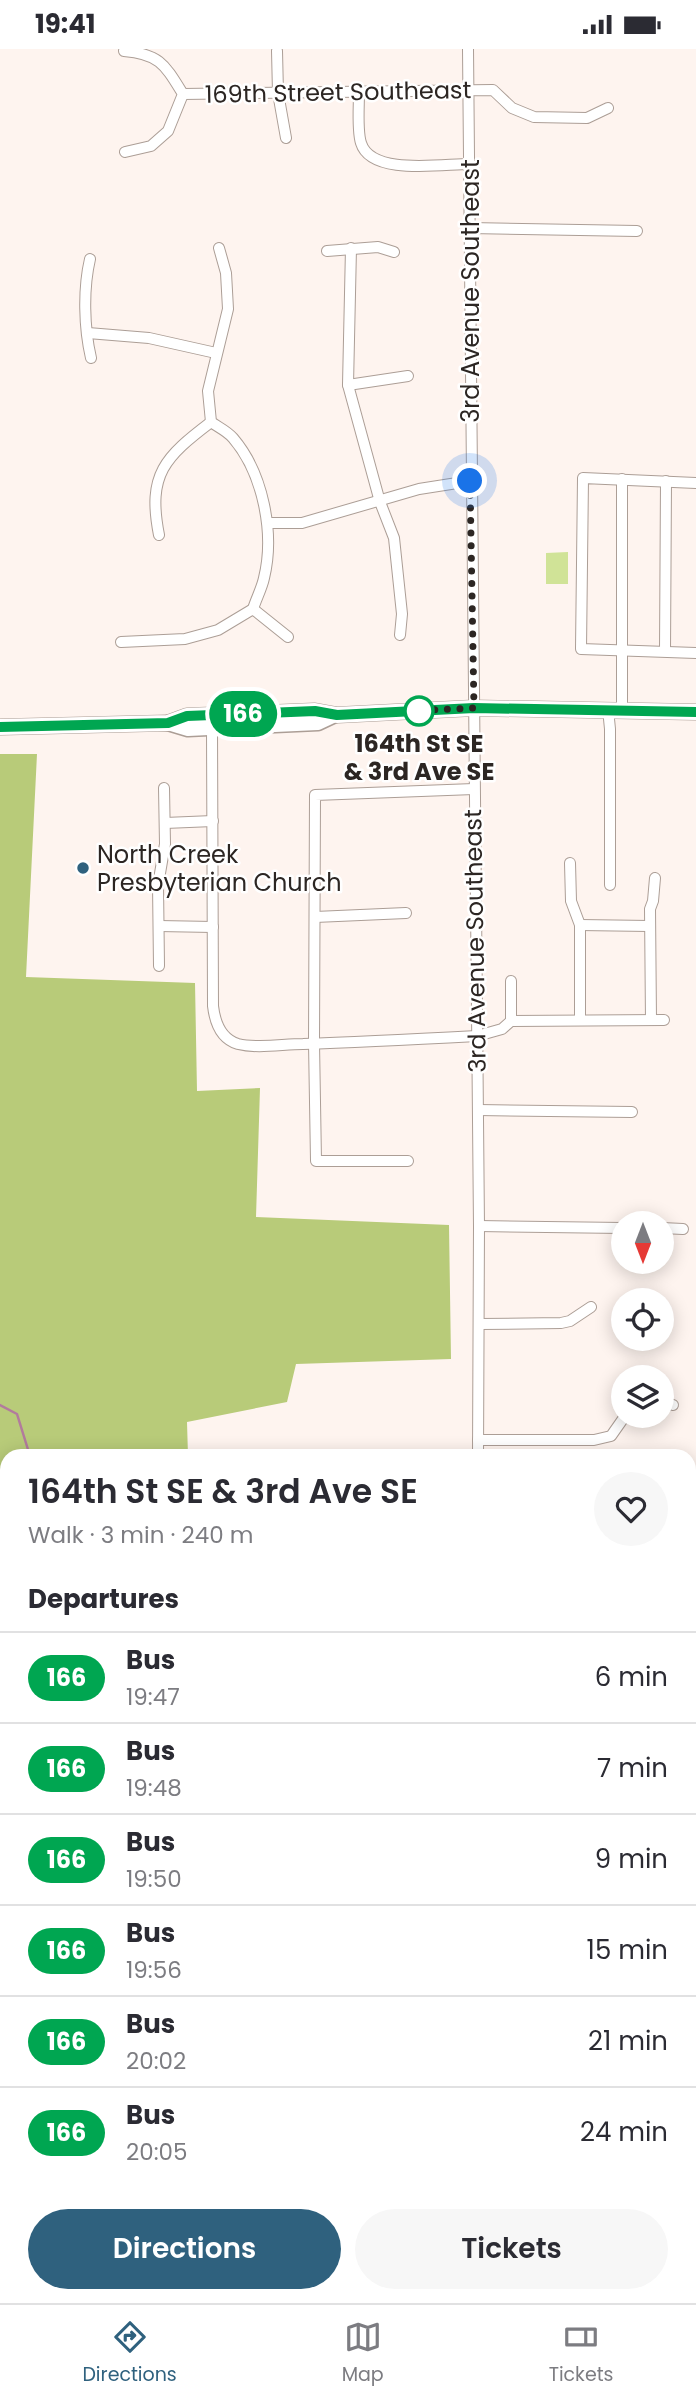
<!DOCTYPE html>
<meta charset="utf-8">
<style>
:root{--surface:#fff;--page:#f7f7f7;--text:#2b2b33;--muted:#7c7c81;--line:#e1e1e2;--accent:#2f617e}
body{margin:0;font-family:Poppins,sans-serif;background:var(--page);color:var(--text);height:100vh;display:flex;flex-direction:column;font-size:26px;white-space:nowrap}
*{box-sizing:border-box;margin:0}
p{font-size:23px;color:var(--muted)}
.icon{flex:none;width:38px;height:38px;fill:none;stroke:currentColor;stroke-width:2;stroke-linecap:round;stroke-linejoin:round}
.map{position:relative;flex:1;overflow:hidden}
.panel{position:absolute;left:0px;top:1400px;width:696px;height:854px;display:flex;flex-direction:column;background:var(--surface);border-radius:21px 21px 0 0;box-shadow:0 4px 18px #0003}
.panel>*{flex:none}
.badge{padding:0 14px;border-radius:23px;font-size:24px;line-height:46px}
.needle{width:46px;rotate:180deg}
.buttons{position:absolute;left:611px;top:1162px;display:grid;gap:14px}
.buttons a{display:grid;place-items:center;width:63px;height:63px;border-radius:50%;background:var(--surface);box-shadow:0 4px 18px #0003;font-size:35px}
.you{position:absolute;width:35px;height:35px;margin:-18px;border:5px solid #fff;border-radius:50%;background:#1a73e8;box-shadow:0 0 0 10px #1a73e833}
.map>.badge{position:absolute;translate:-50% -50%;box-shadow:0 0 0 4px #fff}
h2{padding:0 28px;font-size:26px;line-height:63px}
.round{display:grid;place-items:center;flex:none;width:74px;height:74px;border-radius:37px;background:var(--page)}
.summary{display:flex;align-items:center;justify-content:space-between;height:119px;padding:0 28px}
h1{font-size:33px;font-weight:600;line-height:52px}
.primary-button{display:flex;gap:14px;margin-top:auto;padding:14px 28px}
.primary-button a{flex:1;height:80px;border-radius:42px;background:var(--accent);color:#fff;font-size:28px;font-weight:600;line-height:80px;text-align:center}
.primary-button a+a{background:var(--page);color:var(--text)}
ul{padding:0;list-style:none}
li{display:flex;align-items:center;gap:21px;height:91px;padding:0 28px;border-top:2px solid var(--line)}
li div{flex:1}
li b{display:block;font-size:26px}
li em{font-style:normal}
li .badge{min-width:77px;font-weight:700;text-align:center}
.status{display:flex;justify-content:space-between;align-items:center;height:49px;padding:0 35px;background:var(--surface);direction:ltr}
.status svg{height:19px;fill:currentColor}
.tabs{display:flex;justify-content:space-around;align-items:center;height:98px;border-top:2px solid var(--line);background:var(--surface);font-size:19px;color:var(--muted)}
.tabs a{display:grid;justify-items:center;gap:4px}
.tabs .active{color:var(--accent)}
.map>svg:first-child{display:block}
.green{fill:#d0e397}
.forest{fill:#b8cb79}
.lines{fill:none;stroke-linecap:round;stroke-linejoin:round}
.stream{stroke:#b27b9d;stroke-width:2.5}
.minor-casing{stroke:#ac9e96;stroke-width:12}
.secondary-casing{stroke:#ac9e96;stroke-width:17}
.minor{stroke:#fff;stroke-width:10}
.secondary{stroke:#fff;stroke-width:14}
.line-casing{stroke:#fff;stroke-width:16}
.line{stroke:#00a651;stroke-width:10}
.walk{stroke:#2c2623;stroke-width:7;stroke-dasharray:0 12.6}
.stop-dot{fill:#fff;stroke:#00a651;stroke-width:3.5}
.poi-dot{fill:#2f617e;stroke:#fff;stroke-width:2.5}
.labels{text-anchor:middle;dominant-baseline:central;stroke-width:5;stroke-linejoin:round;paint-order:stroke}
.street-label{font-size:24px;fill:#2c2623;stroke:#fff}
.stop-label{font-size:24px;font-weight:bold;fill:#2c2623;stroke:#fff}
.poi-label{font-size:24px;fill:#2c2623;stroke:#fff;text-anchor:start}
</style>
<div class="status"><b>19:41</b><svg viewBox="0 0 49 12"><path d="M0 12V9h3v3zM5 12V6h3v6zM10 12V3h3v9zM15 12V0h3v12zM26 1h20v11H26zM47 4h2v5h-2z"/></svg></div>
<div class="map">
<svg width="696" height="2254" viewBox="0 0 696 2254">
<rect width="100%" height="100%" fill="#fef4ef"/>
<polygon class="green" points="568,503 568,535 546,535 546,504"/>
<polygon class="forest" points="0,705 37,705 26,928 195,934 197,1042 260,1039 256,1168 449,1176 451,1310 296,1315 287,1353 187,1373 188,1407 7,1407 7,2247 366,2247 366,2254 0,2254"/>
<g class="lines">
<g class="stream">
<polyline points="0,1356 17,1365 30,1407"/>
<polyline points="205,2254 206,2247"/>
</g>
<g class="minor-casing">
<g id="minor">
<polyline points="468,0 479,1177 478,1407"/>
<path d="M124 2C160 5 165 16 183 45L168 82 151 97 125 103"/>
<polyline points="277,2 278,44 286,89"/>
<path d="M359 44C359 57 357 82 361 94 371 127 442 115 469 115"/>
<polyline points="183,45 493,41 512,59 534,68 587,69 608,59"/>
<polyline points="470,179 637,182"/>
<path d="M219 199 226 224 228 260 208 342 211 373C218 378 227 382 233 389 263 424 275 484 264 529 262 539 256 550 253 560"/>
<polyline points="351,199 348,336 380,453 394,489 402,565 400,586"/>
<polyline points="327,202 378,198 394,203"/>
<path d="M90 210C83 240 84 279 91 309"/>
<polyline points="88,284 149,289 216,304"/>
<polyline points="348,336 408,327"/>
<polyline points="622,430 622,661"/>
<polyline points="696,434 583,429 581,600 696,604"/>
<polyline points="268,474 302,474 419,440 470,432"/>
<path d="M159 486C147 425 165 408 211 373"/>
<polyline points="121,593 185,590 218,581 253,560 288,588"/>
<polyline points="665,602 666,432"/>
<polyline points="608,660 610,680 610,836"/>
<path d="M212 678 213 957C215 974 221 990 238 995 258 1000 283 995 303 995 361 993 419 990 477 987L502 980 511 972 664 971"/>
<polyline points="165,774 213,772"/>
<polyline points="570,814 571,852 580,876 580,971"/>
<polyline points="315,868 406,864"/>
<polyline points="580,876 649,877"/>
<polyline points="159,877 213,878"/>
<polyline points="159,917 158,836 165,795 164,739"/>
<polyline points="511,932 511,972"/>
<polyline points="651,971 650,860 653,852 655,829"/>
<polyline points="478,1061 632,1063"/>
<polyline points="408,1112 316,1112 314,994 315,746 474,740"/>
<polyline points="479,1177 623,1179"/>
<polyline points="662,1179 683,1180"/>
<polyline points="480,1275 561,1274 570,1272 591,1258"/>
<polyline points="662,1353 673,1356"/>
<polyline points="478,1391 594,1391 611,1387 625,1367"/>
<polyline points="690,1747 696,1747"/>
<polyline points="690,1901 696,1901"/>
<polyline points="0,2044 7,2047"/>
<polyline points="690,2079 696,2079"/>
<polyline points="690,2237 696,2237"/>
<polyline points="414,2247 415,2254"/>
</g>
</g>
<g class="secondary-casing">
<g id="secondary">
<polyline points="168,674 187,667 315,662 337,666 474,659 696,663"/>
<polyline points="0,678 168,674 188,680 318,674 335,666"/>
</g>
</g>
<use href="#minor" class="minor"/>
<use href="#secondary" class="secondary"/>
</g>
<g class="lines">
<g class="line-casing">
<polyline id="line" points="0,678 168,674 187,667 315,662 337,666 474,659 696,663"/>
</g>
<use href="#line" class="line"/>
<polyline class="walk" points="419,662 408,662 474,659 470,432"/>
</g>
<circle class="stop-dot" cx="419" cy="662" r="14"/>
<circle class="poi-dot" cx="83" cy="819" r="7"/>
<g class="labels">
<g class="street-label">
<text transform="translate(338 43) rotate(-1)">169th Street Southeast</text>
<text transform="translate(470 242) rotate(-90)">3rd Avenue Southeast</text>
<text transform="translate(475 892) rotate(-91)">3rd Avenue Southeast</text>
</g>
<g class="stop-label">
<text x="419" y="694">164th St SE<tspan x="419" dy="28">&amp; 3rd Ave SE</tspan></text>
</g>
<g class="poi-label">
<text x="97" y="805">North Creek<tspan x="97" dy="28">Presbyterian Church</tspan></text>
</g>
</g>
</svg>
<div class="buttons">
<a><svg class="needle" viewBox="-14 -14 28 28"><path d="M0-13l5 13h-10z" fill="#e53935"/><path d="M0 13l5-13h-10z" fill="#7c7c81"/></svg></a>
<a><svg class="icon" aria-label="locate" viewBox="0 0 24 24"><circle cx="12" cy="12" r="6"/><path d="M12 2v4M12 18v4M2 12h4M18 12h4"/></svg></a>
<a><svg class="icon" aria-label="layers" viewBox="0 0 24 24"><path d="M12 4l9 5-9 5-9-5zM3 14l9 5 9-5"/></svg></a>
</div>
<div class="you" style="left:470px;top:432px"></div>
<b class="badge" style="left:243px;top:665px;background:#00a651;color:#fff">166</b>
<section class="panel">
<div class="summary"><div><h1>164th St SE &amp; 3rd Ave SE</h1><p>Walk · 3 min · 240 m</p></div><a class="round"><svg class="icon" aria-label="heart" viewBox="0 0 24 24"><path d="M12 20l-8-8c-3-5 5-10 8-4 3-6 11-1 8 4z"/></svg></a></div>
<h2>Departures</h2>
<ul>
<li><span class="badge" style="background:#00a651;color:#fff">166</span><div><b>Bus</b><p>19:47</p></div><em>6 min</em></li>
<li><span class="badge" style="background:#00a651;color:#fff">166</span><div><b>Bus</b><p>19:48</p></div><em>7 min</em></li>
<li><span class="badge" style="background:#00a651;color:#fff">166</span><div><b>Bus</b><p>19:50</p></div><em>9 min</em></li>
<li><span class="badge" style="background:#00a651;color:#fff">166</span><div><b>Bus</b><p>19:56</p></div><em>15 min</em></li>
<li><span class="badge" style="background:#00a651;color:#fff">166</span><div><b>Bus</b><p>20:02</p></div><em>21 min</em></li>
<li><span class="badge" style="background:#00a651;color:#fff">166</span><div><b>Bus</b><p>20:05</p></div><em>24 min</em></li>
</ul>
<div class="primary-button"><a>Directions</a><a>Tickets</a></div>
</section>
</div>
<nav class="tabs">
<a class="active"><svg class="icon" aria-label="directions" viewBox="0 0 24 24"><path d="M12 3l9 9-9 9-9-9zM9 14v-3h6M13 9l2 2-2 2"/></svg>Directions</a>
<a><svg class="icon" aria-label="map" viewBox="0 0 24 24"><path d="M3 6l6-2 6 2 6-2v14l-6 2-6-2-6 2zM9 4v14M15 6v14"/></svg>Map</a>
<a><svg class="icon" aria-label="tickets" viewBox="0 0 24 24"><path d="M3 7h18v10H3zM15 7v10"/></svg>Tickets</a>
</nav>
